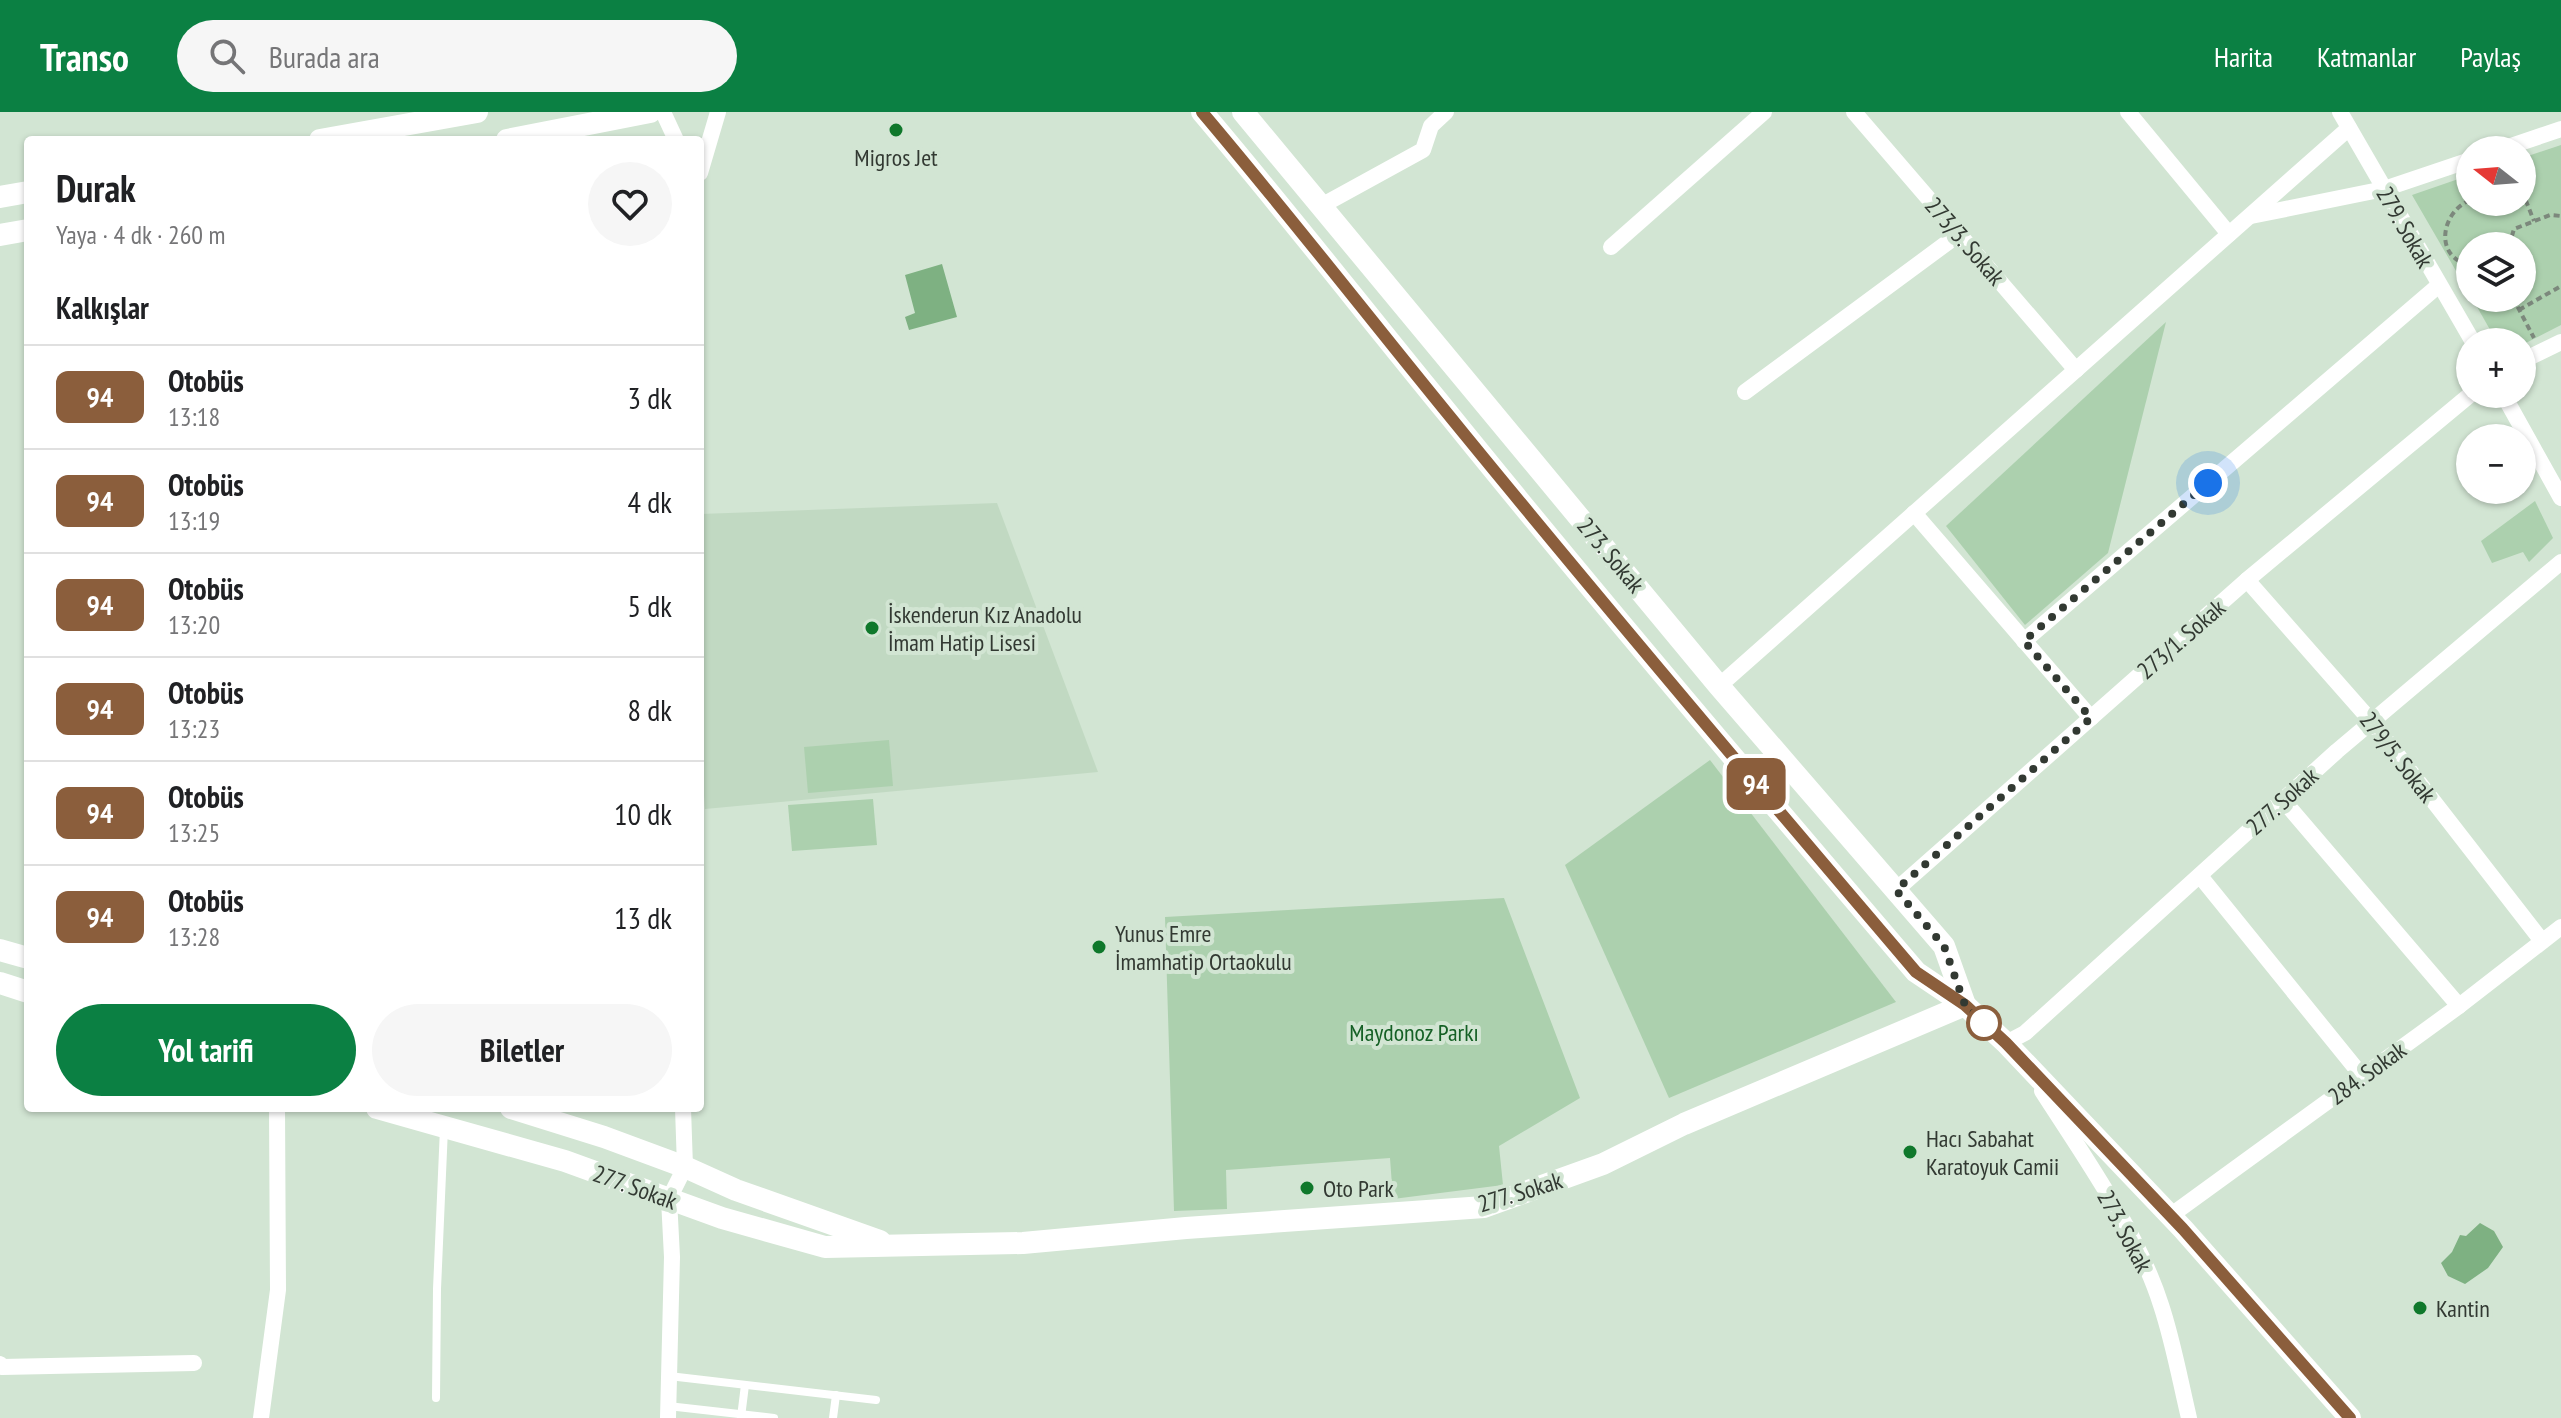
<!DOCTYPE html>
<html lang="tr">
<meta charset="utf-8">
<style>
:root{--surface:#fff;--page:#f6f6f6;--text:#202124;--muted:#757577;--line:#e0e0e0;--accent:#0b8043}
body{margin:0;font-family:"PT Sans Narrow",sans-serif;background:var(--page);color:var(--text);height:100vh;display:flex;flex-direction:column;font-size:30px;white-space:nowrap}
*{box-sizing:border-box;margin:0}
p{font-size:26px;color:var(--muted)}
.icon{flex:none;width:44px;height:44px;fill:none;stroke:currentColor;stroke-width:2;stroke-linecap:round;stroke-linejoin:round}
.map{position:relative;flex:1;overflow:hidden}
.panel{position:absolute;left:24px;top:24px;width:680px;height:976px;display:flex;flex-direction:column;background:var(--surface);border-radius:8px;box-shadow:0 2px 6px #0004}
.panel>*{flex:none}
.badge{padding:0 16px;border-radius:12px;font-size:28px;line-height:52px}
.needle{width:52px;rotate:287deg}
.fabs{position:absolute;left:2456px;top:24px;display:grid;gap:16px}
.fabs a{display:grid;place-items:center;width:80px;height:80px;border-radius:50%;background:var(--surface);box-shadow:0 2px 6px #0004;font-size:40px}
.you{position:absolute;width:40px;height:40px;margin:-20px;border:6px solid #fff;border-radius:50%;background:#1a73e8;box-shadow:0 0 0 12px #1a73e833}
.map>.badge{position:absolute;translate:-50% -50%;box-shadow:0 0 0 4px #fff}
h2{padding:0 32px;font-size:30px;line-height:72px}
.round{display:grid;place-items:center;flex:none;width:84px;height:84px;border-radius:42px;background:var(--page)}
.overview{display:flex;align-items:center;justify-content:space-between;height:136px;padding:0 32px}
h1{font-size:38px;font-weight:700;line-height:60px}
.primary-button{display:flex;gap:16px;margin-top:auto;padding:16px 32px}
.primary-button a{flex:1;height:92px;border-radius:48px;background:var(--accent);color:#fff;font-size:32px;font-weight:700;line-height:92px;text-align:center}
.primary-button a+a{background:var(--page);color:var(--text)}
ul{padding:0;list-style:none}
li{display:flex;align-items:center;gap:24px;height:104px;padding:0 32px;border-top:2px solid var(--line)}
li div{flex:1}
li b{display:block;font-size:30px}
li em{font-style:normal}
li .badge{min-width:88px;font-weight:700;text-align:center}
header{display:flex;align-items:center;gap:48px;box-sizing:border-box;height:112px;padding:0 40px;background:var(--accent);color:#fff}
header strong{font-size:38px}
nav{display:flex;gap:44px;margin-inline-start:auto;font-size:28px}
.search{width:560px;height:72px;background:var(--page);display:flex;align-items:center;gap:20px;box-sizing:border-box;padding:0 28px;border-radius:44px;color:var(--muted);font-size:30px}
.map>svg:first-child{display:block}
.built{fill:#c1d9c2}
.green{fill:#acd0ae}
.water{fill:#7eb182}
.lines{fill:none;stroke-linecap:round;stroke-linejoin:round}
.path{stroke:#7c887c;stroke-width:4;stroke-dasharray:6 4;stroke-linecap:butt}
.lane{stroke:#fff;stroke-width:8}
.street{stroke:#fff;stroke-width:16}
.secondary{stroke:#fff;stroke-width:22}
.line-casing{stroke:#fff;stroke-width:18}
.line{stroke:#8b5e3c;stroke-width:12}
.walk{stroke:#323932;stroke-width:8;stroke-dasharray:0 14.4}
.poi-dot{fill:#0f782b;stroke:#d2e5d3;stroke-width:3}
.stop-dot{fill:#fff;stroke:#8b5e3c;stroke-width:4}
.labels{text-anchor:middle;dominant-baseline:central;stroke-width:8;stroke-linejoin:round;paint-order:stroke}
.poi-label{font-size:24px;fill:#323932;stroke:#d2e5d3;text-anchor:start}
.street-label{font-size:24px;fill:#323932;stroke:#d2e5d3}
.park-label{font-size:24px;fill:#156025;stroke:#d2e5d3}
</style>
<header>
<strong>Transo</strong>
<div class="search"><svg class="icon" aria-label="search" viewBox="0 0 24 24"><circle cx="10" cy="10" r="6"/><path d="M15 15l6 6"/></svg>Burada ara</div>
<nav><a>Harita</a><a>Katmanlar</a><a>Paylaş</a></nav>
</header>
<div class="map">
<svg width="2561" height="1306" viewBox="0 0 2561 1306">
<rect width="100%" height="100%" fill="#d2e5d3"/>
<polygon class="built" points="997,391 1098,660 705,697 700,629 700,402"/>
<g class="green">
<polygon points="2561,33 2561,213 2522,233 2522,230 2497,230 2472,186 2522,186 2522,134 2470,134 2470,183 2412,83 2470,63 2470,90 2522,90 2522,46"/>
<polygon points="2166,210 2108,441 2025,513 1946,414"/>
<polygon points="2535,389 2553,426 2529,450 2523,440 2492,451 2481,429"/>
<polygon points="889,628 893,674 808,681 804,635"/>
<polygon points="1710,648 1896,890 1669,986 1565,753"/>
<polygon points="873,687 877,733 792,739 788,693"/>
<polygon points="1504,786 1580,986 1499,1034 1503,1073 1393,1087 1390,1046 1226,1058 1227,1097 1174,1099 1165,805"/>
</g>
<g class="water">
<polygon points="942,152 957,205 909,218 905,205 915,201 905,163"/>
<polygon points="2480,1111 2494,1119 2503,1135 2488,1156 2465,1172 2448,1164 2441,1151 2452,1140 2460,1123 2466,1124"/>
</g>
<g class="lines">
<g class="path">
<polyline points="2522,79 2534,109"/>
<path d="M2470 88C2440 101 2434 146 2470 153"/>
<polyline points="2509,134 2514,117 2550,103 2561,104"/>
<polyline points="2513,186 2534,226"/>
<polyline points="2519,198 2561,174"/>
</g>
<g class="lane">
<polyline points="669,1264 876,1288"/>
<polyline points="436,1286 437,1177 444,1016"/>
<polyline points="668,1294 774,1306"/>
<polyline points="741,1305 745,1273"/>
<polyline points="833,1306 836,1283"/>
</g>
<g class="street">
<polyline points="663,0 676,28"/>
<polyline points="1854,0 2076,258"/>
<polyline points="2128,0 2229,122"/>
<polyline points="2340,0 2473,230"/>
<polyline points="2499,38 2561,17"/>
<polyline points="700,61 718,0"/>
<polyline points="1321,94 1423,38 1431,14 1446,0"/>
<polyline points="2251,104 2384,77 2470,48"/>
<polyline points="1611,135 1764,0"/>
<polyline points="2522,249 2561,230"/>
<polyline points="1745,280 1959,122"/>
<polyline points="2503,282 2561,386"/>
<polyline points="1914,401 2091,606"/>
<polyline points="2247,468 2372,610 2542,829"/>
<polyline points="2024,529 2439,173"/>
<polyline points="1719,574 2349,16"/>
<polyline points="2282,687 2459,894"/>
<polyline points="2200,764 2362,964"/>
<polyline points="1896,778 2247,468 2471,282"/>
<polyline points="2006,931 2025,921 2337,639 2561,450"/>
<path d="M2042 979C2083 1043 2138 1120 2161 1193 2173 1229 2180 1268 2189 1306"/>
<polyline points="2170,1104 2459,894 2561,815"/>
<polyline points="0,1252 2,1255 194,1251"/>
<polyline points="261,1306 278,1178 277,996"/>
<polyline points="668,1306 672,1145 669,1087 685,1055 683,996"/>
</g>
<g class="secondary">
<path d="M1202 0C1287 100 1367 203 1450 304 1602 492 1759 676 1916 860L1965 893 2006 931 2183 1117 2350 1306"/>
<polyline points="1243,0 1719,574 1944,834 1965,893"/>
<polyline points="320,28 477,0"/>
<polyline points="507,28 650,0"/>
<polyline points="0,85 28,80"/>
<polyline points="0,123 28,118"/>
<polyline points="0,838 28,846"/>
<polyline points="0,871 28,880"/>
<polyline points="377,996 565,1049 722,1106 825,1135 1023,1131 1186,1116 1484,1095 1603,1052 1684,1012 1965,893"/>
<polyline points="511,996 604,1025 685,1055 736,1078 880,1129"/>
</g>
</g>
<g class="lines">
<g class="line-casing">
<path id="line" d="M1202 0C1292 106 1377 216 1465 323 1613 504 1764 682 1916 860L1965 893 2006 931 2183 1117 2350 1306"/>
</g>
<use href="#line" class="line"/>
<polyline class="walk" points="1984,911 1965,893 1944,834 1896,778 2091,606 2024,529 2208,371"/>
</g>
<g class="poi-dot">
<circle cx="896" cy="18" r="8"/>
<circle cx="872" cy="516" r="8"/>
<circle cx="1099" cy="835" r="8"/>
<circle cx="1910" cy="1040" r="8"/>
<circle cx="1307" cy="1076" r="8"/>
<circle cx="2420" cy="1196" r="8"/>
</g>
<circle class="stop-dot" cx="1984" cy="911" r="16"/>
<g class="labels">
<g class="poi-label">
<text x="896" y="45" text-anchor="middle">Migros Jet</text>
<text x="888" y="502">İskenderun Kız Anadolu<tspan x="888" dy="28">İmam Hatip Lisesi</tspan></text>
<text x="1115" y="821">Yunus Emre<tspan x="1115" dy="28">İmamhatip Ortaokulu</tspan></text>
<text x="1926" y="1026">Hacı Sabahat<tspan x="1926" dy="28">Karatoyuk Camii</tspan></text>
<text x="1323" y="1076">Oto Park</text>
<text x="2436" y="1196">Kantin</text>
</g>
<g class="street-label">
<text transform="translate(2405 115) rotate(60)">279. Sokak</text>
<text transform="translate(1965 129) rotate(49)">273/3. Sokak</text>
<text transform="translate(1611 443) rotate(50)">273. Sokak</text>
<text transform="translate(2181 527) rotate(-41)">273/1. Sokak</text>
<text transform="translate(2398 645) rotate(52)">279/5. Sokak</text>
<text transform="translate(2282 689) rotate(-42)">277. Sokak</text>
<text transform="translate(2367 961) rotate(-36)">284. Sokak</text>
<text transform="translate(635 1075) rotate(20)">277. Sokak</text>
<text transform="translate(1520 1080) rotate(-17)">277. Sokak</text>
<text transform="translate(2125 1119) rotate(62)">273. Sokak</text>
</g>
<g class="park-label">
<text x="1414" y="920">Maydonoz Parkı</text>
</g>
</g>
</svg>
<div class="fabs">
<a><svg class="needle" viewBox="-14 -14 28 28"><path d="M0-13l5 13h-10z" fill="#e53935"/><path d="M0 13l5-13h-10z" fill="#757577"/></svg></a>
<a><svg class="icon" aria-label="layers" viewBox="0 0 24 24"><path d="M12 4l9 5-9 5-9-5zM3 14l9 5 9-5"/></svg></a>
<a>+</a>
<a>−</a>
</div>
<div class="you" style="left:2208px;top:371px"></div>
<b class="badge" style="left:1756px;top:672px;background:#8b5e3c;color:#fff">94</b>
<section class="panel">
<div class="overview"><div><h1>Durak</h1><p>Yaya · 4 dk · 260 m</p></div><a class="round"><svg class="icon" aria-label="heart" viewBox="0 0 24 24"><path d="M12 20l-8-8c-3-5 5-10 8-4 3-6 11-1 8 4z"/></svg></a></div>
<h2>Kalkışlar</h2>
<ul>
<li><span class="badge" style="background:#8b5e3c;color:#fff">94</span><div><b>Otobüs</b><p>13:18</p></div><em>3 dk</em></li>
<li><span class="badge" style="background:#8b5e3c;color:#fff">94</span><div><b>Otobüs</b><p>13:19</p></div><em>4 dk</em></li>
<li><span class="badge" style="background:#8b5e3c;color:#fff">94</span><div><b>Otobüs</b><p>13:20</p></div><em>5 dk</em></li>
<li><span class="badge" style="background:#8b5e3c;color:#fff">94</span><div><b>Otobüs</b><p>13:23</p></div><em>8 dk</em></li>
<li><span class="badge" style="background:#8b5e3c;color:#fff">94</span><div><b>Otobüs</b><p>13:25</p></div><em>10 dk</em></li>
<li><span class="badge" style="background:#8b5e3c;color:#fff">94</span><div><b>Otobüs</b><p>13:28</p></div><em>13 dk</em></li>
</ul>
<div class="primary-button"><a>Yol tarifi</a><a>Biletler</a></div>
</section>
</div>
